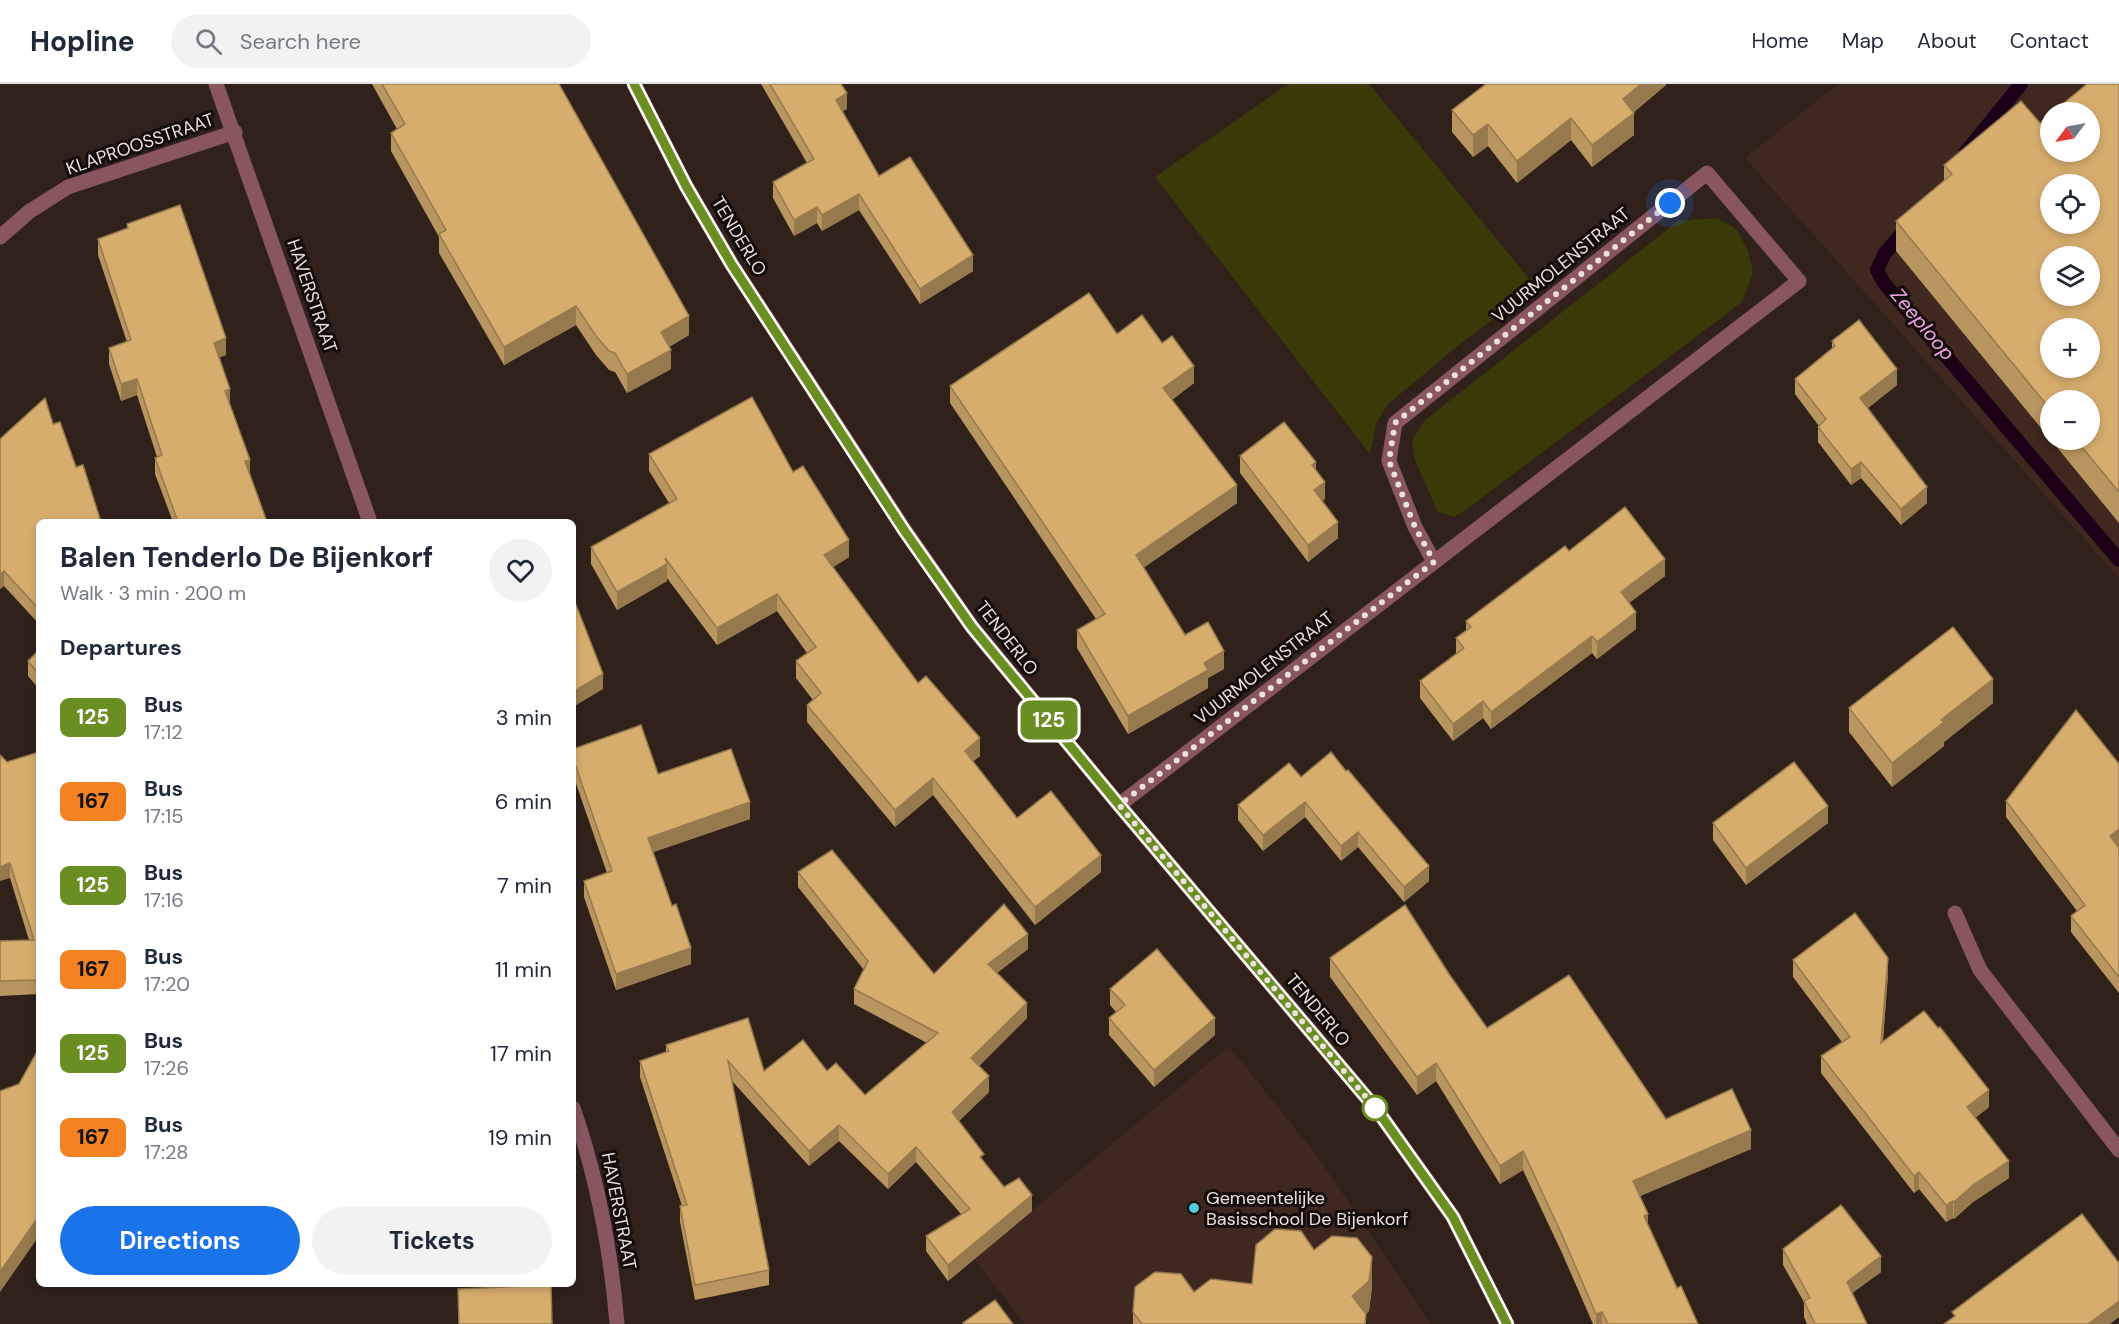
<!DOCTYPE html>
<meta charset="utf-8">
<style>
:root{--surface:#fff;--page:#f2f2f3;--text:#1f2937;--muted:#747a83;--line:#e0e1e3;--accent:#1a73e8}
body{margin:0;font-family:"DM Sans",sans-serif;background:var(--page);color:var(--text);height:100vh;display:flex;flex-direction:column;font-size:22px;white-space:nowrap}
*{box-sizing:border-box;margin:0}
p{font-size:20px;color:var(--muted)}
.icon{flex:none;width:33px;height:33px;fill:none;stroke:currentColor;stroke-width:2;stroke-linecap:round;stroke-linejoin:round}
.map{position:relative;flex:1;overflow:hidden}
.panel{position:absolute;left:36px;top:435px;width:540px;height:768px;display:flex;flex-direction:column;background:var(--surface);border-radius:9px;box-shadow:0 3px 9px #0003}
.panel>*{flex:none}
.badge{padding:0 12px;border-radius:9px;font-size:21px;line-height:39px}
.needle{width:39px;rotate:238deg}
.buttons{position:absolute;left:2040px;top:18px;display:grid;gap:12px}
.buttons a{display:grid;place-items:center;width:60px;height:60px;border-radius:50%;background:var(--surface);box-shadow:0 3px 9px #0003;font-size:30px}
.you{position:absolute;width:30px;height:30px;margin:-15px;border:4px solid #fff;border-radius:50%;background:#1a73e8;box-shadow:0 0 0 9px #1a73e833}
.map>.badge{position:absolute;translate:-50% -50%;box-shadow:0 0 0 3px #fff}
h2{padding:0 24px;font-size:22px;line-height:54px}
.round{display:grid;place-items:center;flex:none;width:63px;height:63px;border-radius:32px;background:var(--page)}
.overview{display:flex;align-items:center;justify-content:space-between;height:102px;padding:0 24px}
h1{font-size:28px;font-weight:700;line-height:45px}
.primary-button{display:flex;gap:12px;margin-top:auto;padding:12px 24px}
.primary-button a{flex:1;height:69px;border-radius:36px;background:var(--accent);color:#fff;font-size:24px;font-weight:700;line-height:69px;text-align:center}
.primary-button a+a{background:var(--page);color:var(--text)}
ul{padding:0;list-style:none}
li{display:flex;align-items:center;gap:18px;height:84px;padding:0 24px}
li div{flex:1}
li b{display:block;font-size:22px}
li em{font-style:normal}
li .badge{min-width:66px;font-weight:700;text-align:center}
header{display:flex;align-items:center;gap:36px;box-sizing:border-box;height:84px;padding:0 30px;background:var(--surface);border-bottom:2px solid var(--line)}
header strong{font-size:28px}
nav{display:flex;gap:33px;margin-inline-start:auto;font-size:21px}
.search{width:420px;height:54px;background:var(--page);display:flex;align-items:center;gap:15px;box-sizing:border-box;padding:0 21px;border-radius:33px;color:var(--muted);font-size:22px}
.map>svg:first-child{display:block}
.built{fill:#3e281f;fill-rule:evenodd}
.green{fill:#393a08}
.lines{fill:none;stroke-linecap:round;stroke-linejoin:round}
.stream{stroke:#1c0018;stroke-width:14}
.minor{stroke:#895660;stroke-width:15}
.wall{fill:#b9955f}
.shaded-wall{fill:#96794d}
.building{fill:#d7ad6e;stroke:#96794d;stroke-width:1.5;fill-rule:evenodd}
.line-casing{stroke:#fff;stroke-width:14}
.line{stroke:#6b8e23;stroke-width:9}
.walk{stroke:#ebe0dc;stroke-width:6;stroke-dasharray:0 10.8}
.stop-dot{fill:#fff;stroke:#6b8e23;stroke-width:3}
.poi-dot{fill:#57c9e2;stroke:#130c0a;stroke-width:2}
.labels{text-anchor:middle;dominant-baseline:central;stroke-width:6;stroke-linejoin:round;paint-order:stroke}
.street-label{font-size:18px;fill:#ebe0dc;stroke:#130c0a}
.poi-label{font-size:18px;fill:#ebe0dc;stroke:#130c0a;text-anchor:start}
.water-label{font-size:20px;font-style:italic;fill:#f3a5e6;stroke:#130c0a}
</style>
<header>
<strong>Hopline</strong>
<div class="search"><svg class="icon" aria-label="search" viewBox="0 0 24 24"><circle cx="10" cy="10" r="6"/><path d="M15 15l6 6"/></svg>Search here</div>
<nav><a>Home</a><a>Map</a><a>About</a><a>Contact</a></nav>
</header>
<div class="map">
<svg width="2119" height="1240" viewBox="0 0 2119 1240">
<rect width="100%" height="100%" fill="#30211b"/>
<g class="built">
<path d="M1838 0H2119V494L1745 74ZM2050 28H2090V68H2050ZM2050 100H2090V140H2050ZM2050 172H2090V212H2050ZM2050 244H2090V284H2050ZM2050 316H2090V356H2050Z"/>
<polygon points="1229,962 1318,1073 1431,1240 1025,1240 974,1175"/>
</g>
<g class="green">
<polygon points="1288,0 1369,0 1536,203 1460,260 1387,321 1376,340 1370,370 1155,93"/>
<polygon points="1717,134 1735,144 1748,166 1753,189 1742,218 1470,423 1454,433 1438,428 1415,376 1412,357 1424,337 1678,137"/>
</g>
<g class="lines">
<g class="stream">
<polyline points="1966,68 2021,0"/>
<polyline points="1908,143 1885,169 1877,186 1884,199 2119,476"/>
</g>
<g class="minor">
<polyline points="216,0 370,438"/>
<polyline points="634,0 686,102 732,181 904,445 972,543 1119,721 1377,1026 1453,1133 1507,1240"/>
<polyline points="0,153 30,127 68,103 235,48"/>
<polyline points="1119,721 1799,197 1707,89 1395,339 1389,377 1415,443 1434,478"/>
<polyline points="1955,829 1980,886 2119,1066"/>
<path d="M573 1024C597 1093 611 1167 617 1240"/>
</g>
</g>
<g class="wall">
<polygon points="372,0 559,0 689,251 669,263 671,285 627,309 615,288 609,286 596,271 576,241 504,281 439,169 439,153 391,67 391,49 397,45"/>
<polygon points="761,0 841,0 847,25 842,27 879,92 973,187 920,220 859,126 822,147 817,139 794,152 773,114 773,98 807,79"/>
<polygon points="1666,0 1666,1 1634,28 1634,51 1592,83 1571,56 1517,99 1488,62 1473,73 1452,48 1452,26"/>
<polygon points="2119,0 2119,439 2051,356 2090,356 2050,316 2050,355 1896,167 1896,137 1944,97 1944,81 2040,39"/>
<polygon points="127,140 226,271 220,273 230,321 250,391 267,438 173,438 155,390 155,374 157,373 137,311 121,317 109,280 109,264 127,258 98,171 98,155 127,145"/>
<polygon points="1832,257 1897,301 1868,324 1927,419 1901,441 1861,394 1851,401 1818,358 1818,343 1819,342 1795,310 1795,295 1832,265"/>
<polygon points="1162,259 1194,299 1172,316 1237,419 1143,484 1185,551 1224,585 1208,594 1208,604 1128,650 1077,564 1077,546 1096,535 950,319 950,302"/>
<polygon points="53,340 39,438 39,540 4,502 0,505 0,355"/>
<polygon points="649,370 793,388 849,473 833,483 918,599 980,672 973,677 1017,734 1101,788 1035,841 933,711 895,743 807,638 807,621 813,616 796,594 796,577 807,569 777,527 717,561 667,494 667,497 617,526 591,480 591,463 669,419 649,387"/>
<polygon points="1240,372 1316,386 1325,415 1322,417 1338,454 1308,478 1240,389"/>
<polygon points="1569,467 1665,492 1629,519 1636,545 1597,575 1592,569 1491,645 1483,634 1453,657 1420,614 1420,597 1456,570 1456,554 1466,547 1466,537"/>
<polygon points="39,566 39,605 28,592 28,577"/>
<polygon points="1993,619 1944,658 1944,662 1892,703 1849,648 1849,624"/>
<polygon points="573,665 658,690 750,735 653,768 691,880 616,906 584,813 584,797 607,789 573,691"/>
<polygon points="39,668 39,910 0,912 0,857 29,856 10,794 7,678"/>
<polygon points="1301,693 1429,797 1404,818 1358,763 1341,777 1305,733 1263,767 1238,736 1238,721"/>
<polygon points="2006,717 2119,764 2119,909 2071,848 2071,832 2077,827 2006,733"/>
<polygon points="1713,739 1828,739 1746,801 1713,756"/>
<polygon points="798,788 934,890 1028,865 997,889 1027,934 979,982 989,1008 959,1037 984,1078 1004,1103 1032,1127 948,1197 926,1167 926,1152 961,1130 916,1078 888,1105 839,1057 809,1082 732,997 769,1186 769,1201 695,1216 680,1138 680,1122 682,1122 640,993 640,977 666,968 666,961 764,987 827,987 865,1011 927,959 854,920 854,905 864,886 798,803"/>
<polygon points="1330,874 1449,890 1487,944 1666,1035 1751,1065 1640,1112 1648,1141 1677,1204 1698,1240 1593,1240 1562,1169 1523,1086 1500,1100 1436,997 1417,1011 1330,893"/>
<polygon points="1793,876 1888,890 1883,958 1989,1023 1975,1034 2009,1094 1973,1118 1954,1135 1953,1134 1946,1138 1919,1105 1914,1109 1821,989 1821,972 1842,958 1793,893"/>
<polygon points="1110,905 1215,951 1154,1003 1109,951 1109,934 1116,928 1110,921"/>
<polygon points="1783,1165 1881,1188 1852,1209 1867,1240 1807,1240 1804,1233 1804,1218 1783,1181"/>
<polygon points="1314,1166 1372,1203 1369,1227 1366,1230 1366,1240 1133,1240 1133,1228 1194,1208 1252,1200"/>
</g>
<g class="shaded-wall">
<polygon points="1641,0 1666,0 1666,1 1623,36 1623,15"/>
<polygon points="847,9 847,25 836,31 836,16"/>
<polygon points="1634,29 1634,51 1592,83 1592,61"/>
<polygon points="1571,34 1571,56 1517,99 1517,77"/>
<polygon points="1488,40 1488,62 1473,73 1473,51"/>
<polygon points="859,110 859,126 822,147 822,131"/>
<polygon points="817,123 817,139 794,152 794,136"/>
<polygon points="973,171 973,187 920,220 920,205"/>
<polygon points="576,222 576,241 504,281 504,263"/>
<polygon points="689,232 689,251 661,267 661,248"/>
<polygon points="226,254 226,271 214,275 214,259"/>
<polygon points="671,266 671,285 627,309 627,290"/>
<polygon points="1194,282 1194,299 1163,322 1163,304"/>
<polygon points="1897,285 1897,301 1860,330 1860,314"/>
<polygon points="137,295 137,311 121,317 121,300"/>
<polygon points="230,305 230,321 225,307"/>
<polygon points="250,376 250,392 245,377"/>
<polygon points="1316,378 1316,394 1312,381"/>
<polygon points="1861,378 1861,394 1851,401 1851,385"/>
<polygon points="1325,398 1325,415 1314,423 1314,406"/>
<polygon points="1237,401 1237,419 1136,489 1136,471"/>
<polygon points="1927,403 1927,419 1901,441 1901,425"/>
<polygon points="1338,438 1338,454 1308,478 1308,461"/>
<polygon points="849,456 849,473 824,489 824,471"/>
<polygon points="1665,475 1665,492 1621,525 1621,508"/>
<polygon points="667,480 667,497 617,526 617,508"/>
<polygon points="4,487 4,502 0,505 0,490"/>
<polygon points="777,510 777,527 717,561 717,544"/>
<polygon points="1636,528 1636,545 1597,575 1597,558"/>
<polygon points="1592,552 1592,569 1491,645 1491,628"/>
<polygon points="1224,567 1224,585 1208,594 1208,604 1128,650 1128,632 1204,579"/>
<polygon points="603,590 603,605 573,623 573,608"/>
<polygon points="1993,595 1993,619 1944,658 1944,662 1892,703 1892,679 1941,636"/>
<polygon points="1483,617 1483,634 1453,657 1453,640"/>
<polygon points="980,654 980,672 965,684 965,667"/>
<polygon points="933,694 933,711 895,743 895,726"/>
<polygon points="750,718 750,735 648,770 648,754"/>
<polygon points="1305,718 1305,733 1263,767 1263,751"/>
<polygon points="1828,722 1828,739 1746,801 1746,784"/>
<polygon points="2119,745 2119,762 2110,769 2110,752"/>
<polygon points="1358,748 1358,763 1341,777 1341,762"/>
<polygon points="1101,771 1101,788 1035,841 1035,823"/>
<polygon points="10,779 10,794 0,797 0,783"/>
<polygon points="1429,782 1429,797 1404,818 1404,803"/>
<polygon points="1028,850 1028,865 988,895 988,880"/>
<polygon points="691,864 691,880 616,906 616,890"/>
<polygon points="1888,874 1888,890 1881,976 1881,959"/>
<polygon points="1027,919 1027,934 971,989 971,974"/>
<polygon points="1215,934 1215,951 1154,1003 1154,986"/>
<polygon points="1436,979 1436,997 1417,1011 1417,993"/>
<polygon points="989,992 989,1008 952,1043 952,1028"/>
<polygon points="1989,1006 1989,1023 1967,1040 1967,1023"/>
<polygon points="839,1041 839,1057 809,1082 809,1067"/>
<polygon points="1751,1046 1751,1065 1633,1115 1633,1097"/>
<polygon points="916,1063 916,1078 888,1105 888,1090"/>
<polygon points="1523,1067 1523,1086 1500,1100 1500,1082"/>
<polygon points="2009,1077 2009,1094 1973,1118 1954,1135 1954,1118 1973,1101"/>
<polygon points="1919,1088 1919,1105 1914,1109 1914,1092"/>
<polygon points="1032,1111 1032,1127 948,1197 948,1181"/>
<polygon points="1953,1117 1953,1134 1946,1138 1946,1121"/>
<polygon points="1648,1130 1648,1148 1644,1132"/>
<polygon points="39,1132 39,1152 0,1208 0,1188"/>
<polygon points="1881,1172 1881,1188 1847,1213 1847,1198"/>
<polygon points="1372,1173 1372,1203 1369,1227 1354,1240 1352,1212"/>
<polygon points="2119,1217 2119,1233 2110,1240 2088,1240"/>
<polygon points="1602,1228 1602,1240 1596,1240 1596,1230"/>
</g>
<g class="building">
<polygon points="382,0 559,0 689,232 661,248 671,266 627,290 615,269 609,267 596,252 576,222 504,263 439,150 446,146 391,49 405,40"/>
<polygon points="770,0 841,0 847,9 836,16 879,92 910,73 973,171 920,205 859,110 822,131 817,123 794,136 773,98 814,75"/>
<polygon points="1486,0 1641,0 1623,15 1634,29 1592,61 1571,34 1517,77 1488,40 1473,51 1452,26"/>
<path d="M2087 0H2119V408L2076 356H2090V316H2050V325L1896 137 1952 90 1944 81 2021 17 2040 39 2050 31V68H2090V28H2053ZM2050 100H2090V140H2050ZM2050 172H2090V212H2050ZM2050 244H2090V284H2050Z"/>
<polygon points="180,121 226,254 214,259 230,305 225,307 250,376 245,377 267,438 178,438 155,374 162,371 137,295 121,300 109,264 131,256 98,155 128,144 127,140"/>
<polygon points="1089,209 1117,250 1142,231 1162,259 1172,252 1194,282 1163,304 1237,401 1136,471 1185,551 1208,538 1224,567 1204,579 1208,586 1128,632 1077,546 1105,530 950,302"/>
<polygon points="1859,236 1897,285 1860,314 1927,403 1901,425 1861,378 1851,385 1818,343 1826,335 1795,295 1835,262 1832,257"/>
<polygon points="752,313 793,388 803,382 849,456 824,471 918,599 926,592 980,654 965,667 1017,734 1051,707 1101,771 1035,823 933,694 895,726 807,621 821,609 796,577 816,563 777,510 717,544 665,474 667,480 617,508 591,463 677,415 649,370"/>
<polygon points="45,314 53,340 60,338 76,383 83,381 101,438 39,438 39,525 4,487 0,490 0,355"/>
<polygon points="1284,338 1316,378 1312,381 1325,398 1314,406 1338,438 1308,461 1240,372"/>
<polygon points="1625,423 1665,475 1621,508 1636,528 1597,558 1592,552 1491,628 1483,617 1453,640 1420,597 1464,564 1456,554 1471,543 1466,537 1565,462 1569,467"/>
<polygon points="573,513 603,590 573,608"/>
<polygon points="1953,543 1993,595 1941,636 1944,638 1892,679 1849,624"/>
<polygon points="39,566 39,590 28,577"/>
<polygon points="2076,626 2119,680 2119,745 2110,752 2119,764 2119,893 2071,832 2085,821 2006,717"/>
<polygon points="641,641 658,690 731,665 750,718 648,754 672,822 676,820 691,864 616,890 584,797 612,787 573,674 573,665"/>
<polygon points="39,668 39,896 0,897 0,857 34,856 10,779 0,783 0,671 7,678"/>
<polygon points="1331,668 1346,687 1348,686 1429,782 1404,803 1358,748 1341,762 1305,718 1263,751 1238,721 1289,679 1301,693"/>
<polygon points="1794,678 1828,722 1746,784 1713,739"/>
<polygon points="832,766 934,890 1004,820 1028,850 988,880 1027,919 971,974 989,992 952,1028 984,1070 980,1073 1004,1103 1019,1094 1032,1111 948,1181 926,1152 970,1125 916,1063 888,1090 839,1041 809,1067 728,977 769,1186 695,1201 680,1122 687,1121 640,977 669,967 666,961 748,934 764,987 803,956 827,987 836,979 865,1011 938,949 854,905 868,877 798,788"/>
<polygon points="1405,821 1449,890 1487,944 1569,891 1666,1035 1732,1005 1751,1046 1633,1097 1648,1130 1644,1132 1677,1204 1681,1202 1698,1240 1608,1240 1602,1228 1596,1230 1562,1151 1523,1067 1500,1082 1436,979 1417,993 1330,874"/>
<polygon points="1855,829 1888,874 1881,959 1924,927 1938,944 1940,943 1989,1006 1967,1023 2009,1077 1973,1101 1954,1118 1953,1117 1946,1121 1919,1088 1914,1092 1821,972 1850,953 1793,876"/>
<polygon points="1157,865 1215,934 1154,986 1109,934 1125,921 1110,905"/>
<polygon points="39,964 39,1132 0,1188 0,1007 19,1000"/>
<polygon points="1841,1121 1881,1172 1847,1198 1867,1240 1815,1240 1804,1217 1810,1214 1783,1165"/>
<polygon points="2082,1130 2119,1179 2119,1217 2088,1240 1944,1240 1955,1232 1952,1228"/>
<polygon points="1275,1145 1301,1147 1314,1166 1332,1152 1357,1154 1372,1173 1369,1197 1352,1212 1366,1230 1365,1240 1142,1240 1133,1228 1135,1203 1155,1188 1181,1190 1194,1208 1211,1195 1252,1200 1256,1161"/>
<polygon points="551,1201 552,1240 459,1240 458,1205"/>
<polygon points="995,1216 1013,1240 963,1240 963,1239"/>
</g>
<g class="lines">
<g class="line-casing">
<polyline id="line" points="634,0 686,102 732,181 904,446 972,543 1119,721 1377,1026 1453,1133 1507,1240"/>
</g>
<use href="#line" class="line"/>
<polyline class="walk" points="1375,1024 1377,1026 1119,721 1434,478 1415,443 1389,377 1395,339 1670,119"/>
</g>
<circle class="stop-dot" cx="1375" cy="1024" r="12"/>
<circle class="poi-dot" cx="1194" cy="1124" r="6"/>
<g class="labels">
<g class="street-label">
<text transform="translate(140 60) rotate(-19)">KLAPROOSSTRAAT</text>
<text transform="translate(739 152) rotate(59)">TENDERLO</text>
<text transform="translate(1561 181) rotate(-39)">VUURMOLENSTRAAT</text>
<text transform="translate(312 212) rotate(71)">HAVERSTRAAT</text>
<text transform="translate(1007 554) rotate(52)">TENDERLO</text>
<text transform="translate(1264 584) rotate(-38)">VUURMOLENSTRAAT</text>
<text transform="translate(1318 926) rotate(50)">TENDERLO</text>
<text transform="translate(619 1127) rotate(79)">HAVERSTRAAT</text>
</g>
<g class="poi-label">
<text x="1206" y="1114">Gemeentelijke<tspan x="1206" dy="21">Basisschool De Bijenkorf</tspan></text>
</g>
<g class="water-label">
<text transform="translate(1923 240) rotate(50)">Zeeploop</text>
</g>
</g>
</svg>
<div class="buttons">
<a><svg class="needle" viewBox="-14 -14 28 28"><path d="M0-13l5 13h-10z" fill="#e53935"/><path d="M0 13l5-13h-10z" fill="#747a83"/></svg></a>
<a><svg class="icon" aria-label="locate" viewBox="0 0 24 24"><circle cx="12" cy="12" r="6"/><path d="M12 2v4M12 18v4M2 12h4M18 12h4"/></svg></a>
<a><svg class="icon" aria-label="layers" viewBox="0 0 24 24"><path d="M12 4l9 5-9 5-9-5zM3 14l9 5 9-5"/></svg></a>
<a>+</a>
<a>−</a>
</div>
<div class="you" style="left:1670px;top:119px"></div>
<b class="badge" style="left:1049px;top:636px;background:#6b8e23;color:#fff">125</b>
<section class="panel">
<div class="overview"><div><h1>Balen Tenderlo De Bijenkorf</h1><p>Walk · 3 min · 200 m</p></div><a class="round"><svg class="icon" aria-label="heart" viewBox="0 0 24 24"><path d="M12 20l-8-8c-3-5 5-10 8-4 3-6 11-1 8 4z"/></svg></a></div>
<h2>Departures</h2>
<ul>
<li><span class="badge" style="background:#6b8e23;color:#fff">125</span><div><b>Bus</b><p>17:12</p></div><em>3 min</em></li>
<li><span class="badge" style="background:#f58220;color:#111">167</span><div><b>Bus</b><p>17:15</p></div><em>6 min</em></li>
<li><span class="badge" style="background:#6b8e23;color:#fff">125</span><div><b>Bus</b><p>17:16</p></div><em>7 min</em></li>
<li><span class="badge" style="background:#f58220;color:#111">167</span><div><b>Bus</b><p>17:20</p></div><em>11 min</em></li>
<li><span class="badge" style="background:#6b8e23;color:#fff">125</span><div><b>Bus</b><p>17:26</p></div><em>17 min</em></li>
<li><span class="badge" style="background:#f58220;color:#111">167</span><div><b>Bus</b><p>17:28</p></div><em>19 min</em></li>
</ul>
<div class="primary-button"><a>Directions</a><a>Tickets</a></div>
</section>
</div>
